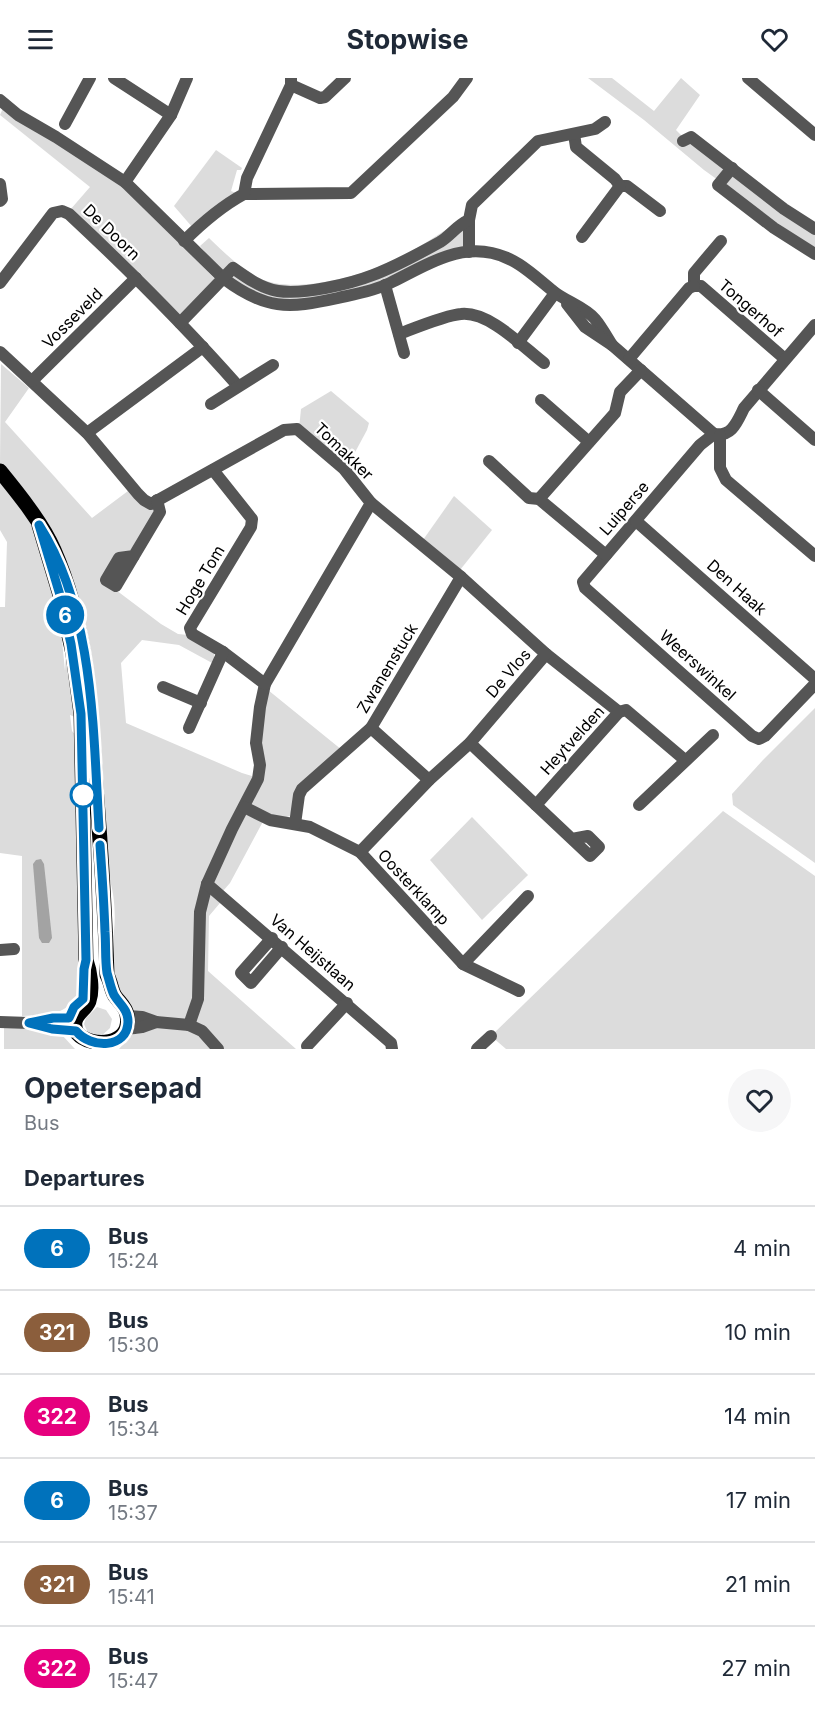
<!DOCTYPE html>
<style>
:root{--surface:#fff;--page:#f6f6f7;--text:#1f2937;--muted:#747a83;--line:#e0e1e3}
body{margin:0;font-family:Inter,sans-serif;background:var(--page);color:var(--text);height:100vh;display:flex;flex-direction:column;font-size:22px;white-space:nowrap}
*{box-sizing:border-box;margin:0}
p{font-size:20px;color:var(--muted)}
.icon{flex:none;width:33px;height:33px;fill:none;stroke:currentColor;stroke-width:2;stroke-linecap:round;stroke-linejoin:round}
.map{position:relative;height:971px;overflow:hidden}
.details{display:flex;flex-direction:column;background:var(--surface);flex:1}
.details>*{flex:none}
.badge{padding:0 12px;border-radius:20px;font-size:21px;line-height:39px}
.map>.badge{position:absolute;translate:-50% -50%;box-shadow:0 0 0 3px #fff}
h2{padding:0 24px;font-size:22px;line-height:54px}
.round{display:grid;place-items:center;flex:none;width:63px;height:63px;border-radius:32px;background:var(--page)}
.summary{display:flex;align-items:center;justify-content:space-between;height:102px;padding:0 24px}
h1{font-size:28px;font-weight:700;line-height:45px}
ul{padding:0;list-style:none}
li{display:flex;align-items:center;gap:18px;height:84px;padding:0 24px;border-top:2px solid var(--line)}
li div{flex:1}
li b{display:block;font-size:22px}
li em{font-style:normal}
li .badge{min-width:66px;font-weight:700;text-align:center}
header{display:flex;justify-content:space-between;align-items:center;height:78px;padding:0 24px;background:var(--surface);font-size:27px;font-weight:700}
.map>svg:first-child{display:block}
.green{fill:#dcdcdc}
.water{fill:#a3a3a3}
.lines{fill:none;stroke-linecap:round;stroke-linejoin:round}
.minor{stroke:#555;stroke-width:12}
.major{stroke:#000;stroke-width:15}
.line-casing{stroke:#fff;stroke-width:14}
.line{stroke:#0072bc;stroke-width:9}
.stop-dot{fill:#fff;stroke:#0072bc;stroke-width:3}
.labels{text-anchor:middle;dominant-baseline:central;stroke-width:4.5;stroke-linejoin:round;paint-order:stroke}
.street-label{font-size:16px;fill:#000;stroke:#fff}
</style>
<header><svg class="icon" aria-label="menu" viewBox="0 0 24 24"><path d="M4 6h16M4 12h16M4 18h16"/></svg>Stopwise<svg class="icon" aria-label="heart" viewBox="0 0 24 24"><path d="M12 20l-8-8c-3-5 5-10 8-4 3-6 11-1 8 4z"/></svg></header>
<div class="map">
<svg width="815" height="971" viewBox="0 0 815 971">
<rect width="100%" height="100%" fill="#fff"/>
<g class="green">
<polygon points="588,0 612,0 654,33 681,0 700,17 676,52 682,58 815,147 815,172 704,92 644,42"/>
<polygon points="3,30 120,103 214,200 213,207 181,241 70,132 90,109 0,37"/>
<polygon points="216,72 242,90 241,92 237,92 231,113 236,115 193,150 174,128"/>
<path d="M471 135 470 170 374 209 304 225 263 220 221 194 200 168 209 160C224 174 240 191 259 200 289 215 345 202 376 190 410 177 441 155 471 135Z"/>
<path d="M1 286 29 310 5 344 92 440 128 413 156 433 129 475 104 503 161 546 178 556 188 557 214 575V586L179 567 142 562 121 585 126 645 242 695 262 701 261 657 268 612 342 672 293 729 290 738 283 740 267 736 230 805 216 821 220 825 209 838 208 893 296 971H119L131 957 139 955 138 935C116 922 112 890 111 866 111 861 114 858 114 853 116 835 114 812 108 796L86 570 15 400 0 385Z"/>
<polygon points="331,313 369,345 367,352 346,391 299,351 301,331"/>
<path d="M0 402 28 439 45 473 61 552 65 593 66 576 75 639 70 637 72 653 77 659 81 910C68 939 50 936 22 938V778L0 775V529H5L7 464 0 452Z"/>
<polygon points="454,418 492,452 460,492 423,462"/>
<polygon points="815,630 815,785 733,727 732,716 763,682"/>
<polygon points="723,733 815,798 815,971 506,971 491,958"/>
<polygon points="472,739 528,797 482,842 430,782"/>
<polygon points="97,929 106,932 112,941 110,950 98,961 88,955 84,946 86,940"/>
<polygon points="4,944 61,956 75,971 4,971"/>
</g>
<polygon class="water" points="41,781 44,786 52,860 49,865 42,865 39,860 33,786 36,782"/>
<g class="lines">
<g class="minor">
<polyline points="114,0 171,37"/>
<polyline points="748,0 815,57"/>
<polyline points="291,7 320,20 325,19 345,0"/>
<path d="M0 22 18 37 56 59 125 104 223 200C265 232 288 231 338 220 356 216 374 213 390 205 423 189 454 167 492 175 517 180 534 198 553 213 565 223 585 229 595 241 601 248 607 259 612 267"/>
<polyline points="65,46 90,0"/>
<polyline points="574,56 576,69 615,101 620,108 627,108 660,133"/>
<polyline points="683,63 691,59 784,131 815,151"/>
<polyline points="732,90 718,107 774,150 815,176"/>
<polyline points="125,104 171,37 187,0"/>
<polyline points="0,106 2,121 0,123"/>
<polyline points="244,116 351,115 453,19 467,0"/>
<polyline points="582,159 620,108"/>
<path d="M184 163C202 145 222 128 244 116L247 100 291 7V0"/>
<polyline points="721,163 694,195 694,208 701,208 785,281"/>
<polyline points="469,174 469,142 472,127 538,63 595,51 605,44"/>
<path d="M0 205 53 135 62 133 69 136C128 191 185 248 238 308"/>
<polyline points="385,207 404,275"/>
<polyline points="567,226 585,249 612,267 714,356"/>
<path d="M180 245 233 190C247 200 261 210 278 213 303 217 350 206 373 197 392 190 422 174 440 164 450 158 457 147 469 142"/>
<path d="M815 247 744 330C737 344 732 359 714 356L700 367 583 504 585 510 752 658 759 661 765 658 815 606"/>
<path d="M399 256C415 250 446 237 461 236 489 233 523 269 544 285"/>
<polyline points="518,265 555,215"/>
<polyline points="0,274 87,355 138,416 144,422 151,426 284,352 297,351 344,391 371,425 265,606 260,629 256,665 260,687 258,701 232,751 207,806 200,834 198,921 189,947"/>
<polyline points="629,281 689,210 694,208"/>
<polyline points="32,303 136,200"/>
<polyline points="758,312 815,362"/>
<polyline points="541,322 589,364"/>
<polyline points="211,326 273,287"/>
<polyline points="87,355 203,269"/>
<polyline points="720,357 720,390 726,402 815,478"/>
<polyline points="489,383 529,420 539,421 606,477"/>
<polyline points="213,392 252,441 251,449 190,550 192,556 223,574 265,606"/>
<polyline points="539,421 615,335 620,314 641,292"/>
<polyline points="636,443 815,601"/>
<polyline points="134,478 119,480 106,502 116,508 160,434 157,422"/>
<polyline points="163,609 201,625"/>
<polyline points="619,634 626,632 685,682"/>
<polyline points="189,650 223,574"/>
<polyline points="371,650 429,702"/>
<polyline points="470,665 590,778 599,769 588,758 572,761"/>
<polyline points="536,727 619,634 546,576"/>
<polyline points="639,727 713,657"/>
<polyline points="244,729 270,742 310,749 360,774 463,886 519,913"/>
<polyline points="295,746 299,717 302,711 371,650 461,499"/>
<polyline points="360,774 429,702 470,665 546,576 461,499 371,425"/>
<polyline points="207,806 391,965 392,971"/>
<polyline points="272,860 241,895 251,905 282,869"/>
<polyline points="0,872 14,871"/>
<polyline points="463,886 528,818"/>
<polyline points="128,938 142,939 156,944 189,947 202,953 218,971"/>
<polyline points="0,944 29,945 69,953"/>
<polyline points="33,944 53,940 69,940"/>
<polyline points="127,951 142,949 156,944"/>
<polyline points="307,968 347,925"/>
<polyline points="477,971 491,958"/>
</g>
<path class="major" d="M0 393C18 415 43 446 54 472 87 547 91 629 96 709 101 772 105 834 107 897 111 904 111 912 115 918 120 925 126 929 127 937 133 968 91 971 77 955 69 938 84 935 89 923 93 912 90 893 86 882L81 636 73 576 60 517 39 447"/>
</g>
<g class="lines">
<g class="line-casing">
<path id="line" d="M99 750C93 650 94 533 39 447L60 517 71 566 81 636 86 882 84 891 83 921 74 929 69 940H53L29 945 52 951 76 953C91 971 127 971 128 944 128 931 120 927 114 917 111 911 109 901 107 895 105 882 106 867 105 854 104 825 102 796 100 767"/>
</g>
<use href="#line" class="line"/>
</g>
<circle class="stop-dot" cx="83" cy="717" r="12"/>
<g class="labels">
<g class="street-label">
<text transform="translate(112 154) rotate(44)">De Doorn</text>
<text transform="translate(751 230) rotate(41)">Tongerhof</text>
<text transform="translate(72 240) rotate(-45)">Vosseveld</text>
<text transform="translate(344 373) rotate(44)">Tomakker</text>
<text transform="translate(624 430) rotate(-49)">Luiperse</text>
<text transform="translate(200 502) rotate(-59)">Hoge Tom</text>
<text transform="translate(737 509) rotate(42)">Den Haak</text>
<text transform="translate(698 587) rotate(42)">Weerswinkel</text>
<text transform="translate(387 590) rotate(-59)">Zwanenstuck</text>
<text transform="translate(508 595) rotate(-49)">De Vlos</text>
<text transform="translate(572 662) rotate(-48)">Heytvelden</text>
<text transform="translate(414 809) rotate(47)">Oosterklamp</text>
<text transform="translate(313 874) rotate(41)">Van Heijstlaan</text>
</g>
</g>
</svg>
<b class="badge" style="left:65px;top:537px;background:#0072bc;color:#fff">6</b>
</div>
<section class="details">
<div class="summary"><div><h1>Opetersepad</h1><p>Bus</p></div><a class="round"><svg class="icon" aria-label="heart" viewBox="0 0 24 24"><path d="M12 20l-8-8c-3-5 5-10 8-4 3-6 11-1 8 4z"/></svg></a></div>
<h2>Departures</h2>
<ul>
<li><span class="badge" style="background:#0072bc;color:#fff">6</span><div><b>Bus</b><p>15:24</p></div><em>4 min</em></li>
<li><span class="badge" style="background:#8b5e3c;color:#fff">321</span><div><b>Bus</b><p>15:30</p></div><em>10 min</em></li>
<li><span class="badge" style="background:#e6007e;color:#fff">322</span><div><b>Bus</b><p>15:34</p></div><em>14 min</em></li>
<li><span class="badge" style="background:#0072bc;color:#fff">6</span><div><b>Bus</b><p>15:37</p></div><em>17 min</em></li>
<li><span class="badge" style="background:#8b5e3c;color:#fff">321</span><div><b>Bus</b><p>15:41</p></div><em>21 min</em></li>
<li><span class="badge" style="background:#e6007e;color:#fff">322</span><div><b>Bus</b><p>15:47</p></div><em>27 min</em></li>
</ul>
</section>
